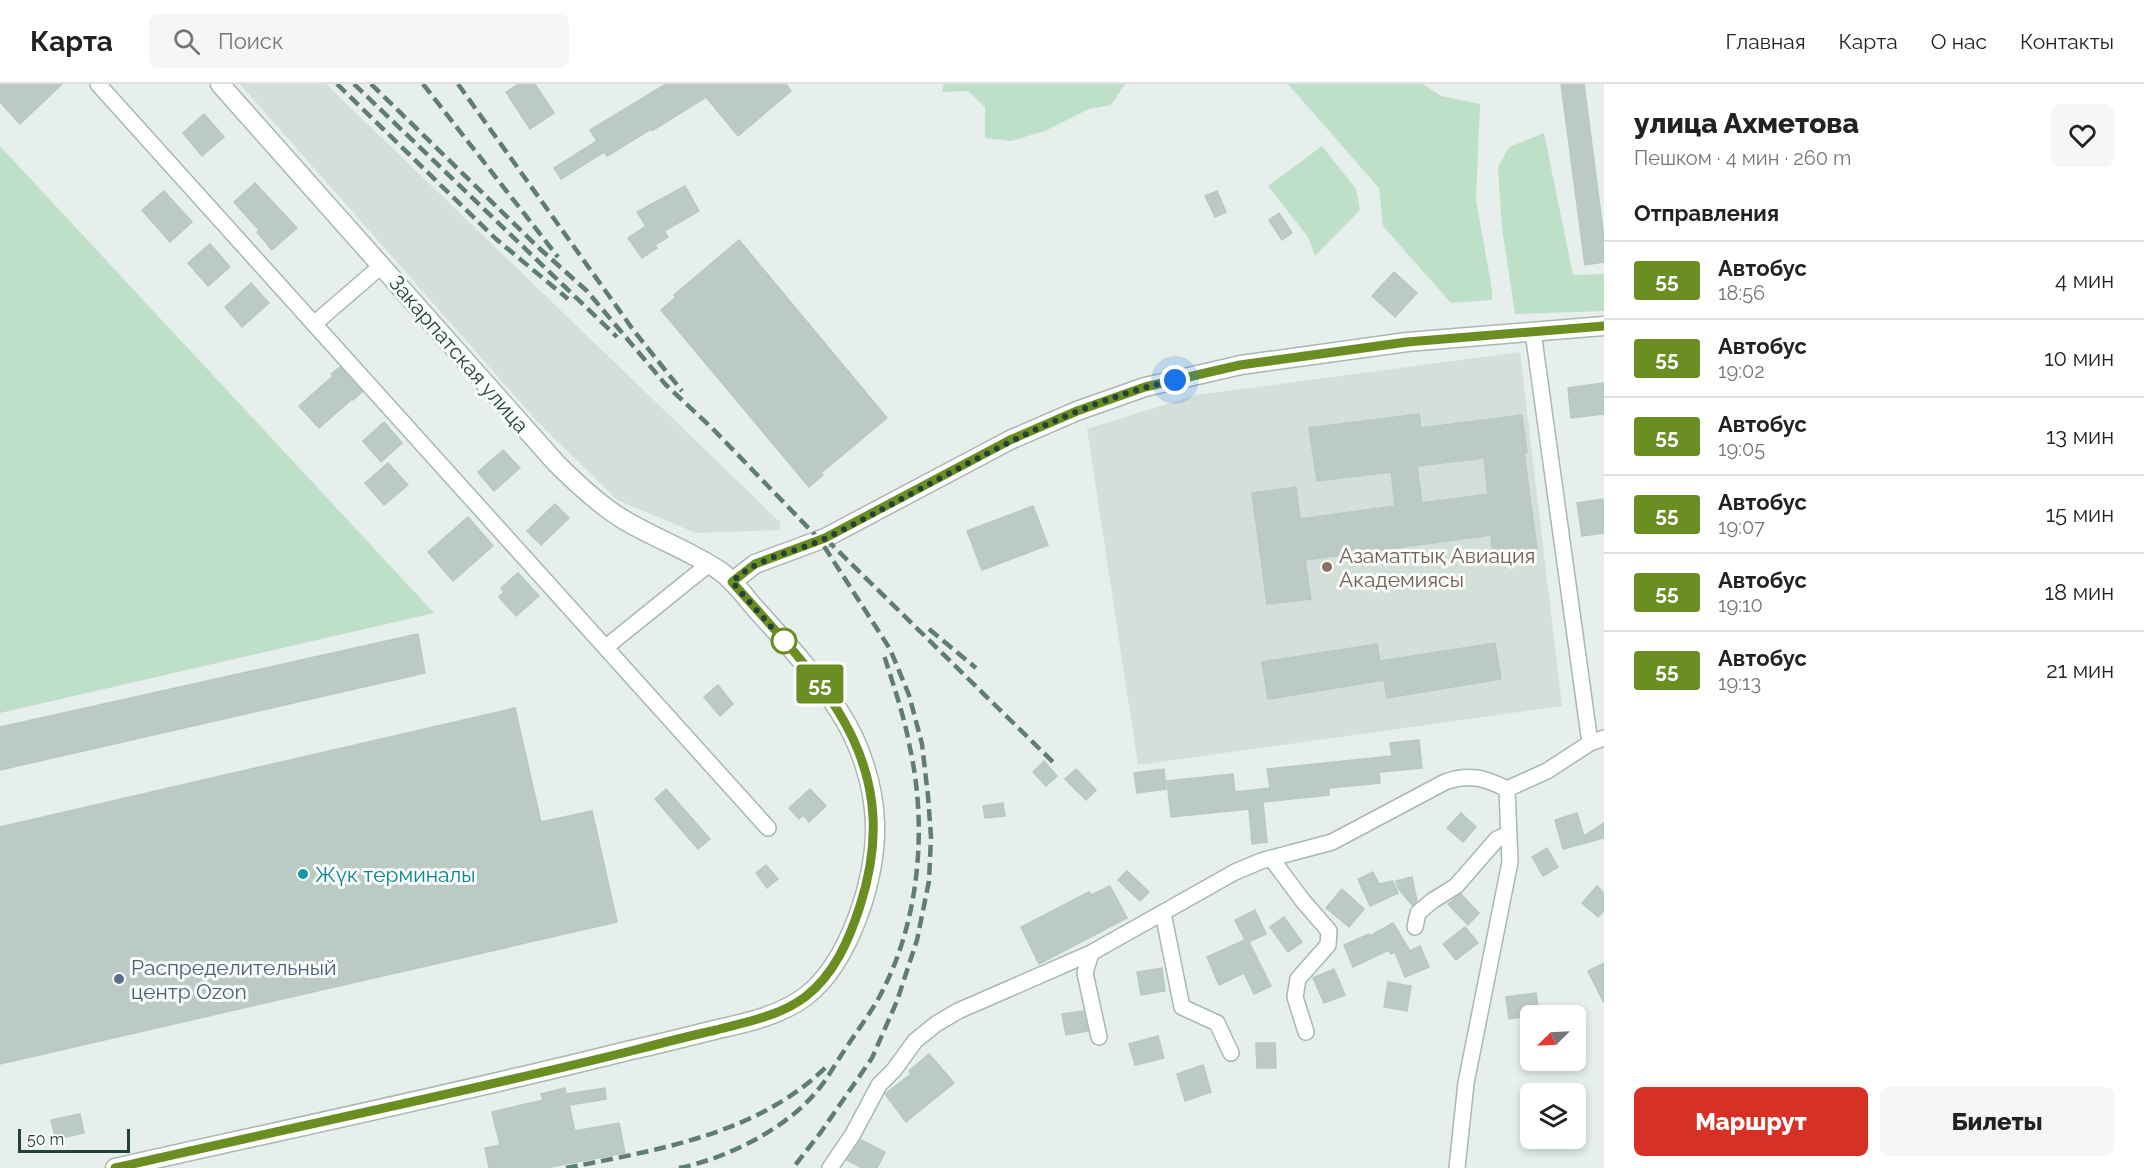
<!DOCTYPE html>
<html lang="ru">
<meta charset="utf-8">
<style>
:root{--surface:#fff;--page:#f6f6f6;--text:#222;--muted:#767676;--line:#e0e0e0;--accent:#d93025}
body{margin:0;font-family:Raleway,sans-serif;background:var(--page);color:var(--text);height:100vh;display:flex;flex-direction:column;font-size:22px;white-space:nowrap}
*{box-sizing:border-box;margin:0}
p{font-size:20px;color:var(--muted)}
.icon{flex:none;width:33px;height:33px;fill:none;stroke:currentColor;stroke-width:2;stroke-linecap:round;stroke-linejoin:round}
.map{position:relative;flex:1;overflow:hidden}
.sheet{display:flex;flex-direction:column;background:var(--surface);width:540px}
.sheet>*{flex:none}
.badge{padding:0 12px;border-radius:4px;font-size:21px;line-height:39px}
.needle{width:39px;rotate:246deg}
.buttons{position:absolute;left:1520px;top:921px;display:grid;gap:12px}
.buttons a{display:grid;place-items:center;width:66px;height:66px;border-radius:9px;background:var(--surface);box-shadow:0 3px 9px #0003;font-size:30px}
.scale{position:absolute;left:18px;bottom:15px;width:112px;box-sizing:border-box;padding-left:6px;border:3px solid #24423a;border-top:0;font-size:16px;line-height:21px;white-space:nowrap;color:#24423a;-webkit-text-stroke:4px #f7fbf9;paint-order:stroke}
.you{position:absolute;width:30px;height:30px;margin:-15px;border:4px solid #fff;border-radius:50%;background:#1a73e8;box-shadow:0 0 0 9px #1a73e833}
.map>.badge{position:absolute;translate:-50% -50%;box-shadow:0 0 0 3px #fff}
h2{padding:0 30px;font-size:22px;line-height:54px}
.round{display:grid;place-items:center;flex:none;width:63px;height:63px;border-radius:9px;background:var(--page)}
.summary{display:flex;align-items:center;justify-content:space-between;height:102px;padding:0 30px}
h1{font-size:28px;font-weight:800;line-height:45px}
.primary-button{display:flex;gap:12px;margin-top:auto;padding:12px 30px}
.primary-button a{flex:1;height:69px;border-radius:9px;background:var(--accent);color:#fff;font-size:24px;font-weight:800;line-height:69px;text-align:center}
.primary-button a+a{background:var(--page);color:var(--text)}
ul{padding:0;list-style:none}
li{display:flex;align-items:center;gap:18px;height:78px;padding:0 30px;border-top:2px solid var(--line)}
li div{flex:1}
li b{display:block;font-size:22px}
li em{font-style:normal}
li .badge{min-width:66px;font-weight:700;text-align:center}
header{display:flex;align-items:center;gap:36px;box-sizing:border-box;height:84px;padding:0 30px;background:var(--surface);border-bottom:2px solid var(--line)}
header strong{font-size:28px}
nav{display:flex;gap:33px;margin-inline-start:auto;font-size:21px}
.search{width:420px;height:54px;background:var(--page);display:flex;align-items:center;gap:15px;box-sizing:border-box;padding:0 21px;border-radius:9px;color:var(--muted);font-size:22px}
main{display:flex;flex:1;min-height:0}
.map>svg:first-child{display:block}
.built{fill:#d4dfda}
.green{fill:#bfe0c8}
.building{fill:#bbcac4;stroke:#b8c9c2;stroke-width:1.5;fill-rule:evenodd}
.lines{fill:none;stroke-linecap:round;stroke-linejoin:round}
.minor-casing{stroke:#a8b8b2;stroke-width:18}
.tertiary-casing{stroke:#a8b8b2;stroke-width:21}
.minor{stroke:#fff;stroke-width:15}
.tertiary{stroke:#fff;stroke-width:18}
.rail{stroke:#5f7d75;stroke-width:4.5;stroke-dasharray:12 6;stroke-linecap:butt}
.line-casing{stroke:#fff;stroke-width:14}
.line{stroke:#6b8e23;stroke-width:9}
.walk{stroke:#24423a;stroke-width:6;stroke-dasharray:0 10.8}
.education-dot{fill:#8d6e63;stroke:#f7fbf9;stroke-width:2}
.stop-dot{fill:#fff;stroke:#6b8e23;stroke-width:3}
.culture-dot{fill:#0f9aa8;stroke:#f7fbf9;stroke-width:2}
.service-dot{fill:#5c6f8a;stroke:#f7fbf9;stroke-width:2}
.labels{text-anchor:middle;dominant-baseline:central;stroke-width:6;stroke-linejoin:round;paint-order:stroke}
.street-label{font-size:21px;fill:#24423a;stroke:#f7fbf9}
.education-label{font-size:21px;fill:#785e54;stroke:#f7fbf9;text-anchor:start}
.culture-label{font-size:21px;fill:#0d838f;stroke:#f7fbf9;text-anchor:start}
.service-label{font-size:21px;fill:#4e5e75;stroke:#f7fbf9;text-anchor:start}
</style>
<header>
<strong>Карта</strong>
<div class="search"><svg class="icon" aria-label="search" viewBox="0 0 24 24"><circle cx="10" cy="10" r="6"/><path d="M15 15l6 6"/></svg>Поиск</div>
<nav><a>Главная</a><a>Карта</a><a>О нас</a><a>Контакты</a></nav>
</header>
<main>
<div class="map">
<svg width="1604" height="1084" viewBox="0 0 1604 1084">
<rect width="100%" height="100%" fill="#e6efeb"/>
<g class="built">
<polygon points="240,0 326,0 780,438 780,446 696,449 617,416 536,336"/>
<polygon points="1520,268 1562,622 1138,681 1087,345 1196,311"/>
</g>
<g class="green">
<polygon points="944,0 1125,0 1111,21 1089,25 1045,47 1011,57 985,54 985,23 968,7 942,8"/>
<polygon points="1288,0 1423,0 1441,12 1480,20 1476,116 1492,206 1492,216 1451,219 1383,142 1379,104"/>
<polygon points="1544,49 1573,191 1604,190 1604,227 1515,230 1502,143 1498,83 1509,63"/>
<polygon points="0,62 434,529 0,629"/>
<polygon points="1322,62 1356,105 1360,126 1315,172 1308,153 1268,102"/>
</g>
<g class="building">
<polygon points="0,0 62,0 20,40 0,18"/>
<polygon points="519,0 535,0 554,29 530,45 506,8"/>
<polygon points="666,0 786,0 791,7 738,52 706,13 652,47 651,45 607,72 604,68 561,95 554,84 597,57 590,46"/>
<polygon points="1561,0 1584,0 1604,154 1604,178 1585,181"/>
<polygon points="204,30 224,53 202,72 183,49"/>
<polygon points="255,99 297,144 272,166 257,148 259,146 234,118"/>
<polygon points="685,102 699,127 664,147 668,153 655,161 657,164 642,174 628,154 646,142 637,128"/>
<polygon points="164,107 192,138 170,158 142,126"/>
<polygon points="1217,107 1226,128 1215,133 1205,112"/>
<polygon points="1279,129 1292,149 1282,156 1269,136"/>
<polygon points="739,156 887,334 821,389 823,391 809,403 661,226 676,213 674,211"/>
<polygon points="210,160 230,183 208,202 188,179"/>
<polygon points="1394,188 1417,209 1395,233 1372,212"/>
<polygon points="251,199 269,219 242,243 225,223"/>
<polygon points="340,283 362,308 353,316 352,315 319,344 299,322 333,292 331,290"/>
<polygon points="1604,299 1604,330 1571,334 1568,304"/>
<path d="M1419 330 1421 344 1522 331 1527 368 1524 369 1537 465 1493 470 1491 451 1305 476 1311 515 1267 520 1252 409 1296 403 1300 435 1395 422 1391 388 1317 397 1309 344ZM1484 374 1488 410 1422 419 1417 382Z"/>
<polygon points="384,338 402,359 381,378 363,357"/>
<polygon points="503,366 520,384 494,407 478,388"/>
<polygon points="388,379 408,401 384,421 365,399"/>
<polygon points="1604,415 1604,449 1582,452 1577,419"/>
<polygon points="555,420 569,434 541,461 527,447"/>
<polygon points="1033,422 1048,461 982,486 967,447"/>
<polygon points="468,433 493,462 453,497 428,468"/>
<polygon points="518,489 539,512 516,532 499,513 504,508 501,504"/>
<polygon points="418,550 425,589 0,686 0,643"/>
<polygon points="1495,559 1501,595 1387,614 1384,596 1268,615 1262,578 1377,560 1380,577"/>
<polygon points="718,601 733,620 720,632 704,613"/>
<polygon points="515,624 541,738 592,727 617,838 0,980 0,743"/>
<polygon points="1419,656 1422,684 1379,688 1380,699 1329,704 1329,711 1263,718 1267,758 1252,760 1249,725 1171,733 1167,697 1233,690 1235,708 1270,704 1267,685 1392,672 1390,659"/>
<polygon points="1044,677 1057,692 1046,702 1033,688"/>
<polygon points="1076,685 1096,706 1086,716 1065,695"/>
<polygon points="1164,685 1166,705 1137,709 1134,689"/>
<polygon points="666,705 710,755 698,765 655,715"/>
<polygon points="810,705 826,722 809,738 803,731 799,735 789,724"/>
<polygon points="1003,719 1005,732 985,734 983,722"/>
<polygon points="1461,729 1476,743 1463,758 1447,744"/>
<polygon points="1577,729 1584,752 1604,739 1604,754 1563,765 1555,736"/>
<polygon points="1547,764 1558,783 1543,792 1532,773"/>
<polygon points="766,781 778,795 767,804 756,789"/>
<polygon points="1127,787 1149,808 1140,817 1118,796"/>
<polygon points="1373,788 1379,800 1393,797 1398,809 1370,822 1358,795"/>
<polygon points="1412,793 1417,817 1412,821 1398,804 1396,797"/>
<polygon points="1110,802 1127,834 1039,880 1021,843 1089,808 1091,811"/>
<polygon points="1597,802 1604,809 1604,827 1598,833 1582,819"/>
<polygon points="1342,805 1364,825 1349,843 1326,824"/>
<polygon points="1461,810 1479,829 1468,841 1448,820"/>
<polygon points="1255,826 1266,850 1249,858 1271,902 1254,910 1244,889 1219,901 1207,873 1245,856 1235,836"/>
<polygon points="1284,833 1302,858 1288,868 1270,843"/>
<polygon points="1393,839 1410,867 1420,862 1429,883 1405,893 1395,868 1391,870 1389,866 1353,883 1344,861 1369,850 1370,852"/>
<polygon points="1465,843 1478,859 1456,876 1443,860"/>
<polygon points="1604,879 1604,919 1588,887"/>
<polygon points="1162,884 1165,907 1141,911 1137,888"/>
<polygon points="1334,885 1345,911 1324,919 1313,894"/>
<polygon points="1388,898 1411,902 1407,927 1384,923"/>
<polygon points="1536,909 1539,930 1509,935 1506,913"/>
<polygon points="1083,927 1088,947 1066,951 1062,930"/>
<polygon points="1158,952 1164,974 1135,981 1129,960"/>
<polygon points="1256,959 1275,959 1276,984 1257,984"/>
<polygon points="929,970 954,999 906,1038 885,1010 911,990 909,987"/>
<polygon points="1203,981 1211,1008 1185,1017 1177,990"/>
<polygon points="565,1004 566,1010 605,1004 606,1015 569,1021 575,1047 619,1039 625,1069 545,1084 489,1084 485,1064 500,1061 492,1028 543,1016 541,1010"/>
<polygon points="80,1030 84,1049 56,1055 51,1036"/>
<polygon points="861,1056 885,1068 877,1084 862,1084 847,1076"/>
</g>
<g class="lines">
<g class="minor-casing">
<g id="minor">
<polyline points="98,0 768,744"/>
<polyline points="314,240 381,182"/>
<polyline points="1533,248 1590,659"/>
<polyline points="606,563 709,480"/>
<polyline points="1271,774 1303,817 1329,847 1328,861 1298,895 1295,913 1306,948"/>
<polyline points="1163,829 1182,923 1217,939 1231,969"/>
<polyline points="1415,843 1418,829 1432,817 1456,802 1497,755 1509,750"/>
<polyline points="1091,869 1085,889 1099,953"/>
<path d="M830 1084 853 1050 879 1001 894 986 915 957 936 940 958 927 1091 869 1235 788 1261 777 1332 758 1445 698C1469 689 1485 694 1507 705L1547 687 1590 659 1604 654"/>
<polyline points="1457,1084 1466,999 1510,778 1507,705"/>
</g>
</g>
<g class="tertiary-casing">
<g id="tertiary">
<polyline points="732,498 755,480 825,454 1010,356 1077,327 1145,303 1241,281 1407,258 1604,242"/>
<path d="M115 1084C287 1045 460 1009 631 966 659 960 686 953 714 946 745 939 780 932 806 912 849 879 877 794 875 740 874 701 860 659 839 627 815 590 784 556 754 523 744 511 733 496 720 487 689 466 653 454 621 434 597 419 576 399 556 379L220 0"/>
</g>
</g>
<use href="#minor" class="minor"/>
<use href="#tertiary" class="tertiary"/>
<g class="rail">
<polyline points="337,0 496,155 568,215"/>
<polyline points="354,0 617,253"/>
<polyline points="371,0 540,165 587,207 666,301 712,344 820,456 890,565 909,611 922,660 928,712 931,753 929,797 917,856 897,917 872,974 821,1048 793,1084"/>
<polyline points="423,0 558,173"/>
<polyline points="458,0 634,247 682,307"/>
<polyline points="826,455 1054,679"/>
<polyline points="929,545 976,584"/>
<path d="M566 1084C657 1066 759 1050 827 982"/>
<path d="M679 1084C725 1075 786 1045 816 1008 827 996 835 980 844 967 855 950 867 934 877 917 919 843 928 746 910 664 904 631 893 600 883 568"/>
</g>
</g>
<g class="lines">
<g class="line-casing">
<path id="line" d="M115 1084C288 1044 462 1009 635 966 662 959 689 952 716 946 746 938 780 932 805 913 834 891 849 856 860 822 907 676 821 598 732 498L755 480 825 454 1010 356 1077 327 1145 303 1240 281 1407 258 1604 242"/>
</g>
<use href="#line" class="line"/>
<path class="walk" d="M784 557 788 562 732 498C761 471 792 470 826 454 941 398 1048 325 1175 296"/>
</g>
<circle class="education-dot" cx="1327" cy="483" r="6"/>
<circle class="stop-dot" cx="784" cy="557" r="12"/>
<circle class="culture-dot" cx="303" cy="790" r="6"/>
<circle class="service-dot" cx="119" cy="895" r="6"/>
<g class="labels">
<g class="street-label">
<text transform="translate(459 270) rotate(49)">Закарпатская улица</text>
</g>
<g class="education-label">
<text x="1339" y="471">Азаматтық Авиация<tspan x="1339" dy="24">Академиясы</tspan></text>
</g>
<g class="culture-label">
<text x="315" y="790">Жүк терминалы</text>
</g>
<g class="service-label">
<text x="131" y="883">Распределительный<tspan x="131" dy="24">центр Ozon</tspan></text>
</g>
</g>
</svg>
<div class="buttons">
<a><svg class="needle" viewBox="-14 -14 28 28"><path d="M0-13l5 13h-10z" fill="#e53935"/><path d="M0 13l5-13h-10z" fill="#767676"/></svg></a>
<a><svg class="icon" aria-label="layers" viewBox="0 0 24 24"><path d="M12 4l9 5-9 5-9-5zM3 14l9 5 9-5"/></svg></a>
</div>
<div class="scale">50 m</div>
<div class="you" style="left:1175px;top:296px"></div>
<b class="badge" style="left:820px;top:600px;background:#6b8e23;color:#fff">55</b>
</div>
<section class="sheet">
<div class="summary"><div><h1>улица Ахметова</h1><p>Пешком · 4 мин · 260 m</p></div><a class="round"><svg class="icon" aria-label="heart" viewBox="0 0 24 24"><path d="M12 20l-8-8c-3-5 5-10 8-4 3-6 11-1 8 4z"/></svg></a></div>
<h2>Отправления</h2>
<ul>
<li><span class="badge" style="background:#6b8e23;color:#fff">55</span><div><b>Автобус</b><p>18:56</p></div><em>4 мин</em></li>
<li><span class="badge" style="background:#6b8e23;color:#fff">55</span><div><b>Автобус</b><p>19:02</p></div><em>10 мин</em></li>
<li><span class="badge" style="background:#6b8e23;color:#fff">55</span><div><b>Автобус</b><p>19:05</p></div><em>13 мин</em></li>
<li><span class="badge" style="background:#6b8e23;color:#fff">55</span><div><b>Автобус</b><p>19:07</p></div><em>15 мин</em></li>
<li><span class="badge" style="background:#6b8e23;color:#fff">55</span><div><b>Автобус</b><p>19:10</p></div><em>18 мин</em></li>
<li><span class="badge" style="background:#6b8e23;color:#fff">55</span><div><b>Автобус</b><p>19:13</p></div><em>21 мин</em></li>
</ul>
<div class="primary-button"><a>Маршрут</a><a>Билеты</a></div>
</section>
</main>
